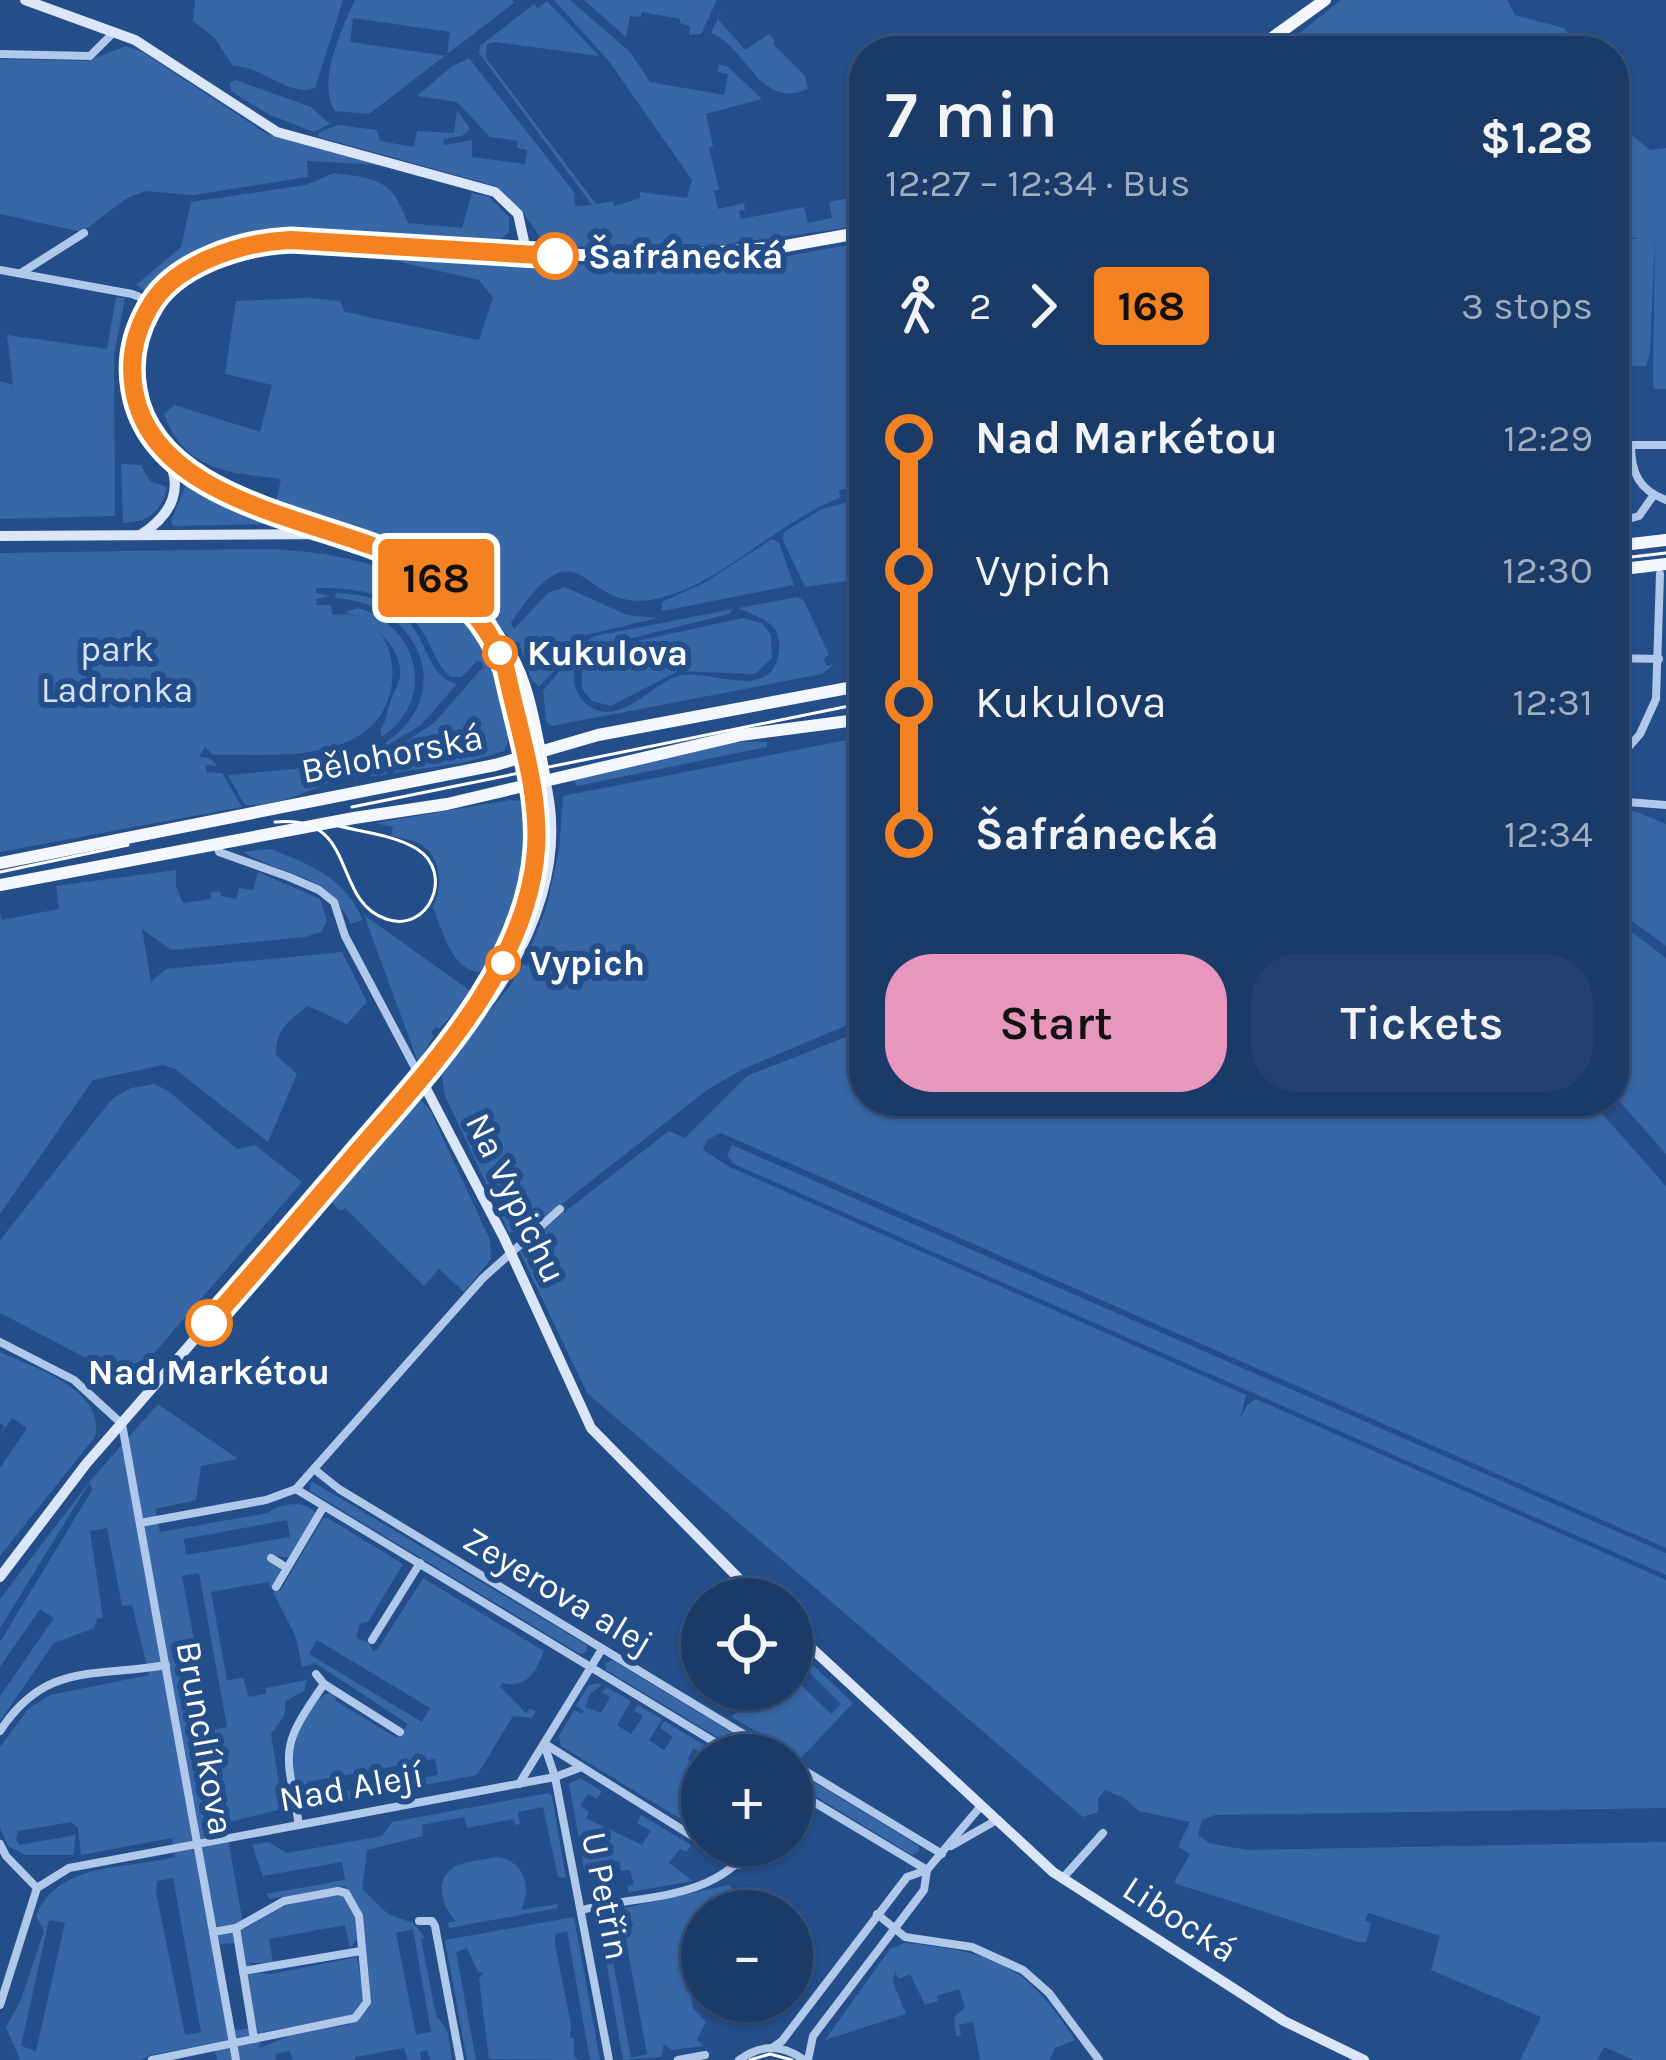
<!DOCTYPE html>
<meta charset="utf-8">
<style>
:root{--surface:#1a3a68;--page:#23416e;--text:#f1f3f6;--muted:#9fadc0;--line:#38547c;--accent:#e797bd}
body{margin:0;font-family:Karla,sans-serif;background:var(--page);color:var(--text);height:100vh;display:flex;flex-direction:column;font-size:45px;white-space:nowrap}
*{box-sizing:border-box;margin:0}
p{font-size:39px;color:var(--muted)}
.icon{flex:none;width:66px;height:66px;fill:none;stroke:currentColor;stroke-width:2;stroke-linecap:round;stroke-linejoin:round}
.map{position:relative;flex:1;overflow:hidden}
.sheet{position:absolute;left:849px;top:36px;width:780px;height:1080px;display:flex;flex-direction:column;background:var(--surface);border-radius:48px;box-shadow:0 3px 9px #0004,0 0 0 3px var(--line)}
.sheet>*{flex:none}
.badge{padding:0 24px;border-radius:9px;font-size:42px;line-height:78px}
.controls{position:absolute;left:681px;top:1578px;display:grid;gap:24px}
.controls a{display:grid;place-items:center;width:132px;height:132px;border-radius:50%;background:var(--surface);box-shadow:0 3px 9px #0004,0 0 0 3px var(--line);font-size:60px}
.map>.badge{position:absolute;translate:-50% -50%;box-shadow:0 0 0 6px #fff}
.legs{display:flex;align-items:center;gap:18px;height:132px;padding:0 36px;font-size:39px}
.legs p{margin-inline-start:auto}
.headline{display:flex;align-items:center;justify-content:space-between;height:204px;padding:0 36px}
h1{font-size:66px;font-weight:600;line-height:90px}
.button{display:flex;gap:24px;margin-top:auto;padding:24px 36px}
.button a{flex:1;height:138px;border-radius:48px;background:var(--accent);color:#111;font-size:48px;font-weight:600;line-height:138px;text-align:center}
.button a+a{background:var(--page);color:var(--text)}
ul{padding:0 36px;list-style:none}
li{display:flex;align-items:center;gap:42px;height:132px;font-size:45px}
li i{display:grid;place-items:center;width:18px;height:100%;margin:0 15px;background:currentColor}
li i::after{content:'';width:30px;height:30px;margin:-15px;border:9px solid;border-radius:50%;background:var(--surface)}
li p{margin-inline-start:auto}
li:first-child i{background:linear-gradient(#0000 50%,currentColor 0)}
li:last-child i{background:linear-gradient(currentColor 50%,#0000 0)}
.map>svg:first-child{display:block}
.green{fill:#3767a7;fill-rule:evenodd}
.lines{fill:none;stroke-linecap:round;stroke-linejoin:round}
.street{stroke:#b0c9ea;stroke-width:8}
.secondary{stroke:#dbe7f8;stroke-width:10}
.primary{stroke:#f4f8fe;stroke-width:12}
.tram{stroke:#fff;stroke-width:3}
.line-1-casing{stroke:#fff;stroke-width:27}
.line-1{stroke:#f58220;stroke-width:18}
.stop-1-dot{fill:#fff;stroke:#f58220;stroke-width:6}
.labels{text-anchor:middle;dominant-baseline:central;stroke-width:12;stroke-linejoin:round;paint-order:stroke}
.stop-label{font-size:36px;font-weight:bold;fill:#fff;stroke:#234e8a;text-anchor:start}
.park-label{font-size:36px;fill:#d4e4f8;stroke:#234e8a}
.street-label{font-size:36px;fill:#fff;stroke:#234e8a}
</style>
<div class="map">
<svg width="1666" height="2060" viewBox="0 0 1666 2060">
<rect width="100%" height="100%" fill="#234e8a"/>
<g class="green">
<path d="M195 0H343L315 88C288 98 262 65 233 66L214 37 193 21Z"/>
<path d="M355 0H512L514 3 369 114 335 111C316 83 342 28 355 0ZM353 18 450 32 447 56 350 42Z"/>
<polygon points="554,0 570,0 630,52 650,82 724,95 728,74 717,72 719,64 728,67 762,99 706,114 713,146 709,148 719,189 714,191 718,209 744,203 745,210 739,211 741,219 804,207 808,223 832,218 829,202 864,195 864,218 854,225 839,229 713,246 631,249 545,245 523,212 496,186 319,137 318,133 338,125 377,130 380,141 414,147 417,131 454,133 457,110 470,129 462,136 443,139 444,145 472,140 472,157 525,164 527,150 517,148 518,141 490,137 457,102 417,96 451,67 469,58 574,192 575,206 592,205 479,53 480,46 534,4 538,8 547,1 599,56 496,42 487,44 486,58 596,204 613,201 615,206 640,198 640,192 687,198 692,180 608,60"/>
<polygon points="584,0 717,0 701,34 689,35 690,26 680,23 680,19 642,12 641,17 630,16 626,37"/>
<polygon points="1341,0 1507,0 1515,15 1564,28 1583,51 1277,51"/>
<path d="M722 10 717 18 745 50 769 34 775 41 773 44 805 76 808 89C759 111 747 46 711 33Z"/>
<polygon points="126,46 141,51 267,134 379,165 307,161 308,177 193,195 146,191 127,198 82,232 0,214 0,59 87,61"/>
<polygon points="236,80 311,107 330,124 314,132 270,115 231,91 230,83"/>
<polygon points="1614,120 1650,150 1666,148 1666,389 1654,389 1653,381 1655,237 1650,351 1646,366 1614,366 1614,241 1641,238 1614,237"/>
<path d="M334 173C378 179 392 179 408 223L462 228 472 193 489 197 509 217V232L494 245C378 236 240 202 148 293L136 285 181 247 191 202 306 185Z"/>
<path d="M848 245 857 275 854 281 864 279V486L839 490 840 498C775 522 717 590 650 600 579 611 582 516 511 623L514 629 548 593 565 587 627 615 658 618 586 635 539 687 531 679 519 642H514L455 583 408 546 276 502 281 479C227 473 185 470 164 414L175 405 260 432 272 385 225 374 236 301 308 298 340 301 345 312 479 340 493 298 479 280 378 257 652 267 782 257Z"/>
<polygon points="116,297 125,298 114,355 115,516 0,519 0,381 13,385 7,335 107,349"/>
<path d="M121 464 141 465 150 481 167 487C162 512 147 523 123 523Z"/>
<polygon points="187,482 220,502 266,521 267,524 173,526 171,521"/>
<polygon points="863,498 852,515 859,558 849,560 853,580 805,587 783,540 784,532 822,509"/>
<polygon points="772,539 779,543 794,585 662,611 662,602 704,583"/>
<path d="M264 549C369 552 473 583 501 698 505 716 514 735 504 751L467 762 393 773 388 753 434 723 483 667 482 663 477 661 462 677H450C438 666 433 650 425 636 403 593 360 588 316 588V593L330 596 317 599 316 605H331L333 615C398 605 414 701 360 735 321 760 258 754 213 755L205 747 199 757 210 758 217 766 206 765V772L222 773 242 807 0 852V553Z"/>
<path d="M336 593C439 596 412 673 457 684L421 725 386 746 385 743C460 694 417 602 335 598Z"/>
<path d="M798 597 804 601 829 655 823 658 827 666 834 664 822 674 552 726 546 722 543 691 579 647 595 636 733 609 729 614 588 649C578 658 572 668 574 682 576 692 581 700 589 706 622 728 652 681 682 675 713 670 773 703 779 651 783 621 757 618 739 608Z"/>
<path d="M358 608C418 626 438 699 382 737L380 730C387 721 386 714 390 703 392 695 400 682 400 676 403 648 371 620 345 612Z"/>
<polygon points="743,618 762,623 771,635 772,658 755,674 678,671 611,706 592,701 582,689 582,664 596,650"/>
<polygon points="852,739 864,741 864,1018 743,1069 707,1090 530,1229 509,1232 445,1096 442,1078 447,1063 510,986 523,964 527,966 530,960 527,957 547,905 559,851 563,796"/>
<polygon points="732,742 767,742 767,747 577,786 573,778"/>
<path d="M385 755 387 774C373 777 337 779 330 782 302 794 276 806 245 805L228 775 347 764Z"/>
<path d="M510 800 521 801C555 842 501 942 480 972 451 970 443 931 433 907 443 886 442 857 420 844 415 840 399 838 391 836L393 827 375 823Z"/>
<polygon points="1614,810 1634,811 1666,824 1666,946 1614,908"/>
<path d="M271 849C311 865 345 878 363 920L351 924C325 870 287 878 243 852Z"/>
<path d="M176 870V886L183 903 211 899 210 893 220 891 221 896 236 899 239 888 253 890 258 872 320 899 327 921 321 932 305 937 171 950 142 929 151 982 166 969 342 952 367 1002 347 1024 308 1006C288 1021 276 1029 276 1055L297 1074 268 1142 175 1069 163 1065 93 1080 0 1214V913L2 920 59 909 56 886Z"/>
<polygon points="364,915 473,993 439,1029 436,1027 431,1032 434,1036 418,1062"/>
<polygon points="1614,918 1666,958 1666,1154 1614,1095"/>
<polygon points="864,1030 864,1101 1591,1101 1666,1186 1666,1548 721,1133 707,1140 703,1150 730,1167 1246,1395 1240,1419 1247,1405 1256,1399 1666,1580 1666,1808 1215,1815 1202,1820 1198,1835 1209,1843 1247,1850 1666,1842 1666,2060 1634,2060 1604,2047 1597,2060 1520,2060 1541,2017 1431,1970 1440,1936 1368,1913 1365,1921 1371,1923 1366,1942 1359,1942 1177,1884 1174,1882 1190,1854 1178,1847 1190,1822 1139,1811 1124,1798 1105,1790 1098,1799 1098,1812 1083,1817 587,1393 518,1248 669,1131 685,1138 747,1076"/>
<polygon points="154,1084 167,1090 237,1149 255,1145 302,1182 130,1381 0,1313 0,1240 113,1098 131,1088"/>
<polygon points="415,1101 422,1101 430,1110 490,1240 491,1259 464,1292 439,1269 424,1286 345,1208 341,1211 329,1200"/>
<polygon points="732,1145 1666,1553 1666,1575 734,1164 727,1155"/>
<path d="M0 1352C33 1367 107 1390 95 1437L0 1556V1468L27 1428 12 1418 0 1435 4 1426 0 1423Z"/>
<path d="M158 1404 238 1459 201 1466 196 1500 155 1509 160 1532 268 1513C281 1503 305 1499 315 1513L289 1558 273 1556 281 1571 271 1588 268 1582 211 1592 227 1680 243 1678 249 1697 266 1694V1688L307 1680 304 1691 286 1701 284 1716 271 1734 283 1809 225 1823 244 1929 286 1905 336 1895 344 1896 356 1917 357 1939 350 1948 345 1925 269 1939 273 1963H250L252 1973 272 1974 357 1957 364 1998 354 2013 347 2016 263 2032 259 2048 287 2037 286 2034 348 2025 369 2008 361 1913 346 1886 270 1899 266 1894 345 1880 342 1862 263 1876 252 1845 268 1842 287 1853 382 1836 392 1822 549 1793 552 1797 566 1878 558 1877 543 1807 518 1812 520 1824 515 1825 514 1819 467 1828 464 1817 422 1825 423 1836 367 1850 362 1889 388 1914 413 1923 425 1937 421 1939 436 2015 447 2030 452 2060H430L427 2050 420 2052 421 2060H408L404 2048 355 2057V2060H293L290 2051 275 2054 276 2060H217L213 2043 151 2055 141 2060H20L6 2027 20 2002 44 1931 36 1916C59 1861 124 1870 175 1857L172 1838 81 1855 78 1828 71 1822 18 1831 16 1840 20 1845 75 1835 74 1855H25L8 1846 0 1828V1747L28 1709 50 1695 149 1675 132 1605 122 1606 107 1528 90 1531 103 1618 97 1619 94 1628 54 1643 0 1721V1696L54 1618 40 1609 0 1667V1642L92 1490 90 1482 0 1628V1599L90 1481ZM287 1520 290 1537 186 1555 184 1539ZM199 1573 227 1727 211 1730 182 1576ZM173 1878 201 2032 185 2035 156 1892 157 1881ZM49 1920 65 1923 36 2051 21 2046ZM413 1929 431 2032 416 2035 396 1933ZM235 1943 250 2028 235 2030 218 1944Z"/>
<polygon points="311,1481 587,1645 587,1652 580,1654 310,1491"/>
<path d="M323 1518H328L403 1564 369 1621 360 1624 356 1637 369 1643 373 1651 378 1649 423 1578 544 1651C536 1672 527 1689 502 1683L500 1687 526 1713 530 1708 536 1711 532 1718 513 1716 477 1775 301 1809C293 1765 285 1748 312 1709 319 1698 322 1694 334 1692L336 1701 397 1738 408 1724 315 1663 302 1667 296 1637 273 1592 280 1591ZM317 1640 430 1708 422 1722 309 1654ZM435 1759 438 1775 309 1798 307 1782Z"/>
<polygon points="796,1649 853,1703 801,1758 732,1717 758,1689 792,1689 792,1676 831,1714 841,1704 796,1659 792,1662"/>
<polygon points="612,1660 769,1755 747,1755 606,1670 605,1663"/>
<polygon points="597,1683 602,1685 590,1694 585,1707 601,1713 610,1697 602,1692 606,1687 631,1701 617,1725 631,1734 643,1716 634,1711 638,1705 662,1719 649,1740 664,1750 673,1737 660,1728 664,1721 721,1755 703,1755 694,1748 687,1759 697,1766 702,1757 702,1805 691,1818 702,1825 702,1832 561,1746 559,1736 574,1710 582,1714 584,1711 576,1706 588,1686"/>
<polygon points="580,1778 602,1791 597,1799 588,1794 580,1806 589,1812 586,1818 642,1845 651,1831 637,1823 641,1815 691,1845 686,1852 680,1849 669,1863 693,1881 629,1892 627,1886 634,1884 630,1870 621,1871 619,1861 584,1867 569,1784"/>
<polygon points="807,1778 919,1846 919,1851 912,1855 802,1788 801,1782"/>
<path d="M498 1857C525 1862 532 1887 521 1910L557 1904 558 1908 449 1928 448 1923 456 1921C440 1907 433 1874 459 1865 471 1860 485 1860 498 1857Z"/>
<path d="M728 1885 741 1895 729 1911H702V1942L686 1963 693 2008 706 2022 697 2040 704 2046 672 2050 664 2044 661 2057 623 2060 598 1914ZM628 1952 647 2054 631 2058 612 1955Z"/>
<polygon points="574,1917 600,2060 590,2060 567,1931 555,1934 555,1944 571,2024 570,2038 574,2038 574,2056 578,2060 489,2059 479,1979 483,1973 478,1972 467,1948 456,1952 476,2060 467,2060 445,1940"/>
<path d="M905 1943C995 1952 1026 1964 1075 2040L1055 2048 1049 2060H980L973 2022 959 2025 961 2035 956 2036 954 2017 965 2007 959 1989 937 1996 938 2001 925 2005 910 1974 899 1979 895 1972 893 1982 906 2014 825 2040 890 1949Z"/>
</g>
<g class="lines">
<g class="street">
<polyline points="0,54 90,56 114,32"/>
<polyline points="0,270 132,294 152,302"/>
<polyline points="21,273 84,233"/>
<polyline points="1614,445 1666,445"/>
<path d="M1631 445C1631 473 1639 490 1666 500"/>
<polyline points="1614,523 1639,516 1653,496"/>
<polyline points="1614,658 1659,659"/>
<polyline points="1614,764 1640,734 1656,699 1660,574"/>
<polyline points="1614,801 1666,805"/>
<polyline points="217,845 219,852 289,877 319,890 334,902 345,936 421,1079"/>
<polyline points="0,1342 74,1380 122,1424 236,2060"/>
<polyline points="314,1469 339,1489 778,1755"/>
<polyline points="296,1489 736,1755"/>
<polyline points="140,1523 266,1500 296,1489 483,1278 560,1209"/>
<polyline points="271,1558 287,1568"/>
<polyline points="276,1587 324,1506"/>
<polyline points="372,1640 420,1563"/>
<polyline points="316,1674 324,1684"/>
<path d="M0 1731C46 1661 94 1678 166 1665"/>
<polyline points="544,1744 555,1777 609,2060"/>
<polyline points="545,1744 702,1842"/>
<polyline points="792,1763 942,1854"/>
<polyline points="519,1784 602,1649"/>
<polyline points="792,1789 927,1870"/>
<path d="M299 1825C286 1748 278 1750 324 1684L400 1732"/>
<polyline points="0,1844 6,1856 37,1888"/>
<polyline points="706,1845 739,1865"/>
<polyline points="951,1846 995,1821"/>
<polyline points="1062,1879 1103,1833"/>
<path d="M582 1910C647 1893 709 1903 754 1845"/>
<polyline points="877,1914 905,1937 972,1947 1023,1970 1049,1993 1099,2060"/>
<polyline points="419,1921 432,1921 435,1926 460,2060"/>
<polyline points="236,1928 254,2039"/>
<polyline points="243,1971 361,1951"/>
<polyline points="0,2005 37,1888 69,1868 555,1777 579,1768"/>
<polyline points="772,2048 782,2041 907,1877 927,1870 980,1807"/>
<polyline points="152,2060 355,2018 367,2002 359,1916 346,1893 338,1891 284,1901 236,1928 213,1932"/>
<polyline points="678,2060 705,2055"/>
<path d="M739 2060C761 2044 782 2044 804 2060"/>
<polyline points="808,2060 813,2036 924,1890 927,1870"/>
</g>
<g class="secondary">
<polyline points="25,0 135,40 277,132 495,192 518,214 527,255"/>
<path d="M142 534C172 514 185 488 166 455"/>
<polyline points="0,536 331,534"/>
<path d="M447 1042C507 956 554 895 530 785"/>
<polyline points="421,1079 504,1238 591,1428 759,1599"/>
<path d="M0 1577 86 1464 491 999C535 935 565 858 545 780"/>
<polyline points="792,1630 1053,1872 1284,2021 1364,2060"/>
</g>
<g class="primary">
<polyline points="1254,51 1325,0"/>
<polyline points="1614,546 1666,540"/>
<polyline points="1614,570 1666,564"/>
<path d="M491 628C529 665 535 730 545 780"/>
<path d="M530 785C520 721 510 645 461 599 441 580 418 564 393 554 303 516 79 476 140 327 161 274 219 250 272 241L647 258 780 247 864 232"/>
<polyline points="0,863 495,765 598,735 864,685"/>
<polyline points="0,885 354,818 447,804 741,735 864,719"/>
</g>
<g class="tram">
<polyline points="1614,559 1666,553"/>
<polyline points="352,807 864,703"/>
<path d="M275 822C359 813 331 901 386 919 429 934 455 873 417 849 393 834 354 831 327 823"/>
<polyline points="0,872 128,845"/>
<polyline points="750,2060 770,2054 792,2060"/>
</g>
</g>
<g class="lines">
<g class="line-1-casing">
<path id="line-1" d="M209 1323C258 1268 305 1213 353 1157 428 1070 528 968 536 849 540 790 518 728 506 670 490 624 453 584 410 562 327 519 153 505 134 390 129 361 134 335 148 310 172 263 243 242 291 240L555 256"/>
</g>
<use href="#line-1" class="line-1"/>
</g>
<g class="stop-1-dot">
<circle cx="555" cy="256" r="21"/>
<circle cx="500" cy="653" r="15"/>
<circle cx="503" cy="963" r="15"/>
<circle cx="209" cy="1323" r="21"/>
</g>
<g class="labels">
<g class="stop-label">
<text x="588" y="256">Šafránecká</text>
<text x="527" y="653">Kukulova</text>
<text x="530" y="963">Vypich</text>
<text x="209" y="1372" text-anchor="middle">Nad Markétou</text>
</g>
<g class="park-label">
<text x="117" y="649">park<tspan x="117" dy="41">Ladronka</tspan></text>
</g>
<g class="street-label">
<text transform="translate(392 754) rotate(-11)">Bělohorská</text>
<text transform="translate(516 1198) rotate(64)">Na Vypichu</text>
<text transform="translate(558 1591) rotate(31)">Zeyerova alej</text>
<text transform="translate(205 1738) rotate(80)">Brunclíkova</text>
<text transform="translate(351 1787) rotate(-10)">Nad Alejí</text>
<text transform="translate(606 1896) rotate(79)">U Petřin</text>
<text transform="translate(1180 1919) rotate(33)">Libocká</text>
</g>
</g>
</svg>
<div class="controls">
<a><svg class="icon" aria-label="locate" viewBox="0 0 24 24"><circle cx="12" cy="12" r="6"/><path d="M12 2v4M12 18v4M2 12h4M18 12h4"/></svg></a>
<a>+</a>
<a>−</a>
</div>
<b class="badge" style="left:436px;top:578px;background:#f58220;color:#111">168</b>
<section class="sheet">
<div class="headline"><div><h1>7 min</h1><p>12:27 – 12:34 · Bus</p></div><b>$1.28</b></div>
<div class="legs"><svg class="icon" aria-label="walk" viewBox="0 0 24 24"><circle cx="13" cy="4" r="2"/><path d="M13 8l-2 6 4 7M11 14l-3 7M7 12l3-4h3l4 4"/></svg>2<svg class="icon" aria-label="forward" viewBox="0 0 24 24"><path d="M9 5l7 7-7 7"/></svg><b class="badge" style="background:#f58220;color:#111">168</b><p>3 stops</p></div>
<ul>
<li><i style="color:#f58220"></i><b>Nad Markétou</b><p>12:29</p></li>
<li><i style="color:#f58220"></i><span>Vypich</span><p>12:30</p></li>
<li><i style="color:#f58220"></i><span>Kukulova</span><p>12:31</p></li>
<li><i style="color:#f58220"></i><b>Šafránecká</b><p>12:34</p></li>
</ul>
<div class="button"><a>Start</a><a>Tickets</a></div>
</section>
</div>
